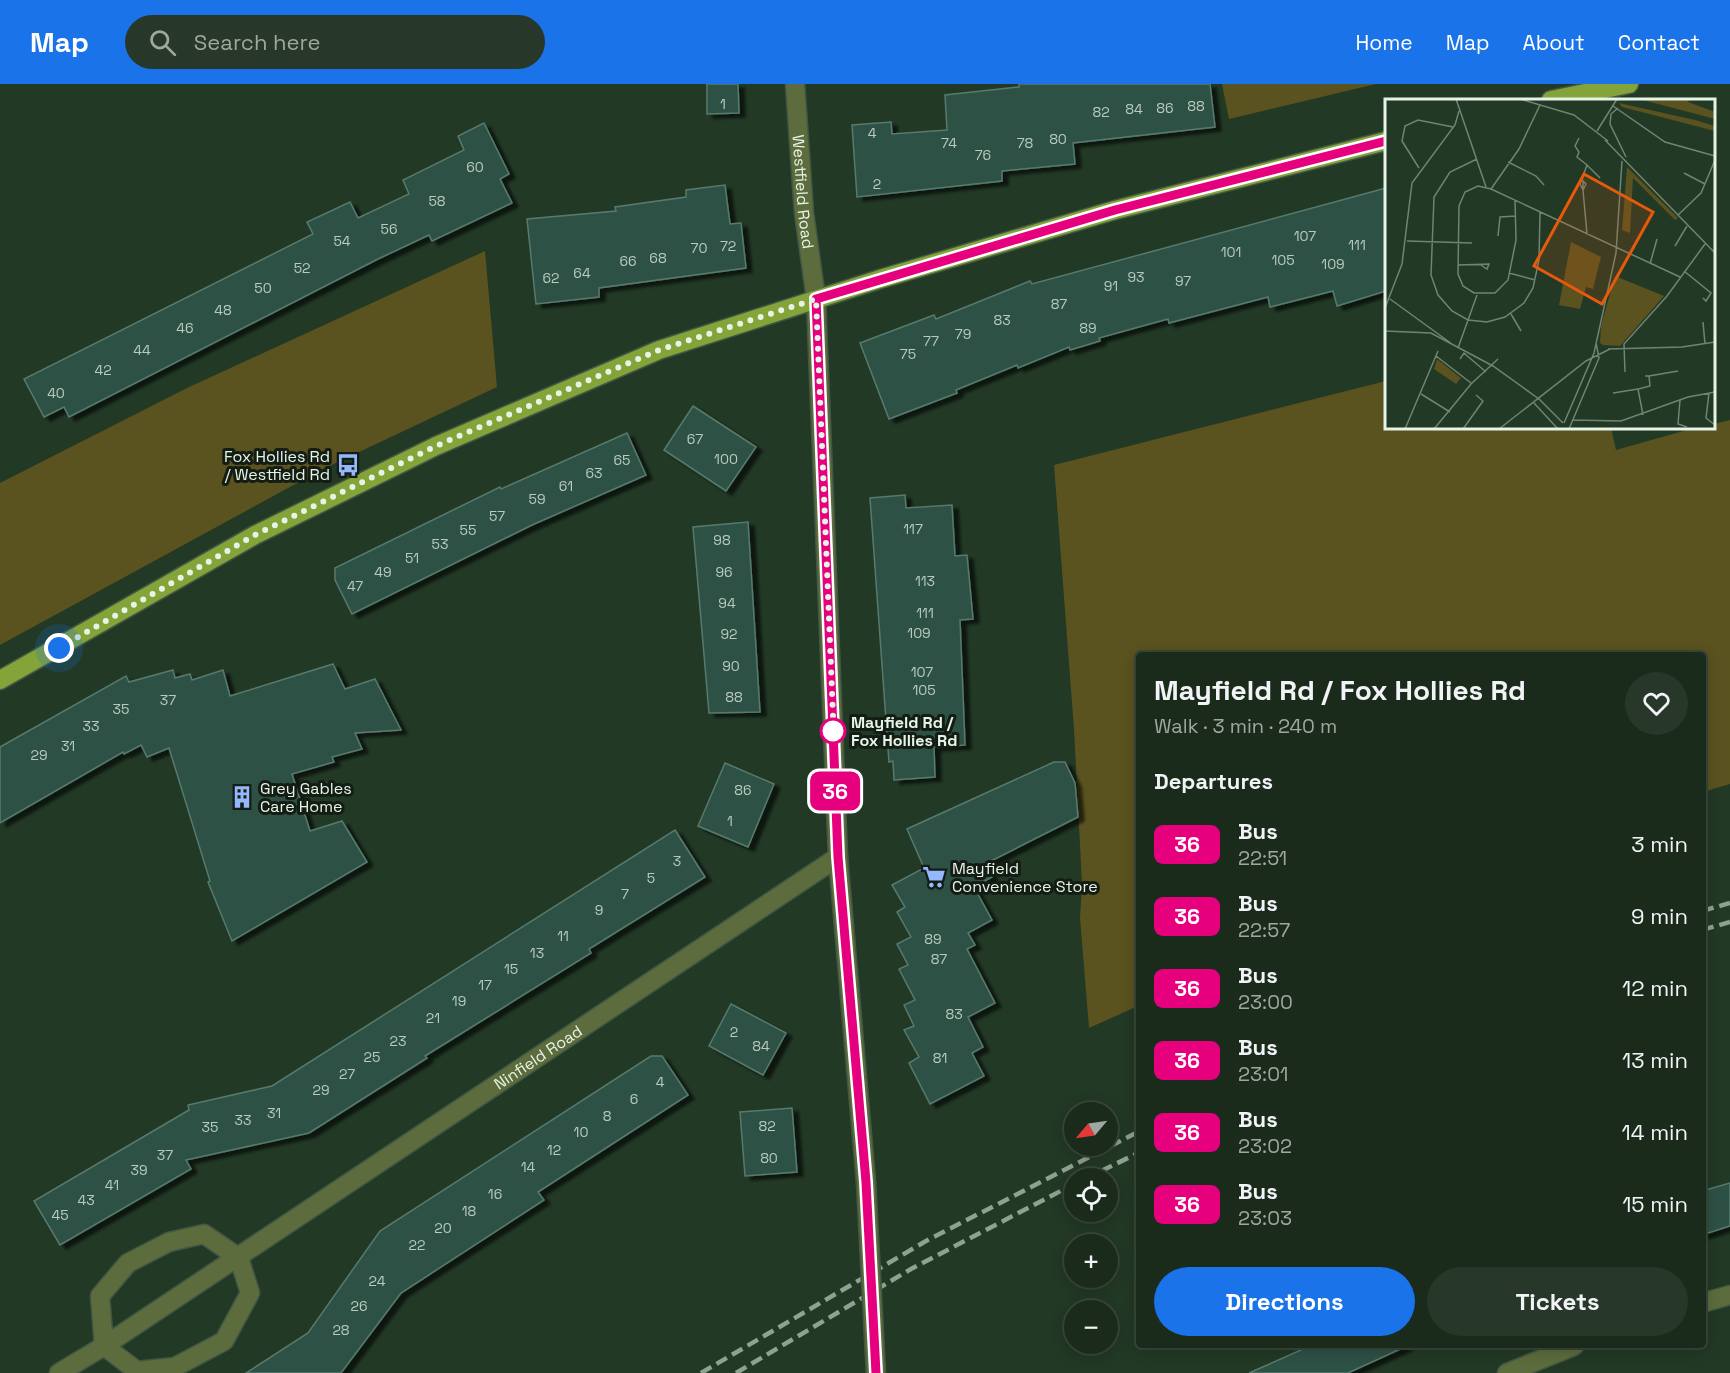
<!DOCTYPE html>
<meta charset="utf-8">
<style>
:root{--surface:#1a2b1c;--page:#273729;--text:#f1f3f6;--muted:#9fa7a3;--line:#38473b;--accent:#1a73e8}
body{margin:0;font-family:"Space Grotesk",sans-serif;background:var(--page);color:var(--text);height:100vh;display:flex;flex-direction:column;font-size:22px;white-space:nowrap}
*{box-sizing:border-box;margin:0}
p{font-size:20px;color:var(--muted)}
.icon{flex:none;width:33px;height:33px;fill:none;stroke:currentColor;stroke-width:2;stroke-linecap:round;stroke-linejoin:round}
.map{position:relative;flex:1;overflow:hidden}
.side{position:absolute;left:1136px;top:568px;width:570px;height:696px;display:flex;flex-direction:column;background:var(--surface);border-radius:6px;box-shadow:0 3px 15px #0003,0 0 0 2px var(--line)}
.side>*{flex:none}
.badge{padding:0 12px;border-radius:9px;font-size:21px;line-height:39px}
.needle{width:39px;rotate:241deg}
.tools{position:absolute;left:1064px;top:1018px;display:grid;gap:12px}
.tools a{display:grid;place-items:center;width:54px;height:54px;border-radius:50%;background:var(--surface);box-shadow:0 3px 15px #0003,0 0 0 2px var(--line);font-size:30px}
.you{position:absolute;width:30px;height:30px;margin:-15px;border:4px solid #fff;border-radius:50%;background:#1a73e8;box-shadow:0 0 0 9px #1a73e833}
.map>.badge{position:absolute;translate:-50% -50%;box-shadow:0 0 0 3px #fff}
h2{padding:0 18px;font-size:22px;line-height:54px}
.round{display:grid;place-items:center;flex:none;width:63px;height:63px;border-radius:32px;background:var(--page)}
.overview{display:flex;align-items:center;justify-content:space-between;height:102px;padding:0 18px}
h1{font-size:28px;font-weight:800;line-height:45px}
.cta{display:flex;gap:12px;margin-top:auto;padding:12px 18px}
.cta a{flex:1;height:69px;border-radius:36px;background:var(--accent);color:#fff;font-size:24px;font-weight:800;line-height:69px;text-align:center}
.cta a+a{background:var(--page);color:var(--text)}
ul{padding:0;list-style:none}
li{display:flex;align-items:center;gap:18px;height:72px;padding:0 18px}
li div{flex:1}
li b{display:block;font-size:22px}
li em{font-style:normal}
li .badge{min-width:66px;font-weight:700;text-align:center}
header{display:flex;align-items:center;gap:36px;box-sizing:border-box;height:84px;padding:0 30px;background:var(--accent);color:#fff}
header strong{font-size:28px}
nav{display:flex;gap:33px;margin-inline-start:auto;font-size:21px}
.search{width:420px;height:54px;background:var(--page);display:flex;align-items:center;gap:15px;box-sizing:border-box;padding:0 21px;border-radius:33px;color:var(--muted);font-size:22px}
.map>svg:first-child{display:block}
.green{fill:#5a521f}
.building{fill:#2e5145;stroke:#577a6e;stroke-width:1.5;filter:url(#shadow)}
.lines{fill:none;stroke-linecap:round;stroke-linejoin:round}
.minor-casing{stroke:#415744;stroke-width:21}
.major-casing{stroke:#415744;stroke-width:21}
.minor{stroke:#5c6c3c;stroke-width:18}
.major{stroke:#84a338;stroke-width:18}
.rail{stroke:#8fa191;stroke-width:4.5;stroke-dasharray:12 6;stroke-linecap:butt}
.minor-bridge-casing{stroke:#415744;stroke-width:21;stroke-linecap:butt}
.minor-bridge{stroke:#5c6c3c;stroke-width:18}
.line-casing{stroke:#fff;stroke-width:14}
.line{stroke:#e6007e;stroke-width:9}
.walk{stroke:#e6f4e7;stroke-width:6;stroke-dasharray:0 10.8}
.stop-dot{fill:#fff;stroke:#e6007e;stroke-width:3}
.labels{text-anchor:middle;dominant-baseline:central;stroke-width:6;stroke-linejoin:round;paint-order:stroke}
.number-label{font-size:14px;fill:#b8cbbe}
.street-label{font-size:16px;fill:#e6f4e7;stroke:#131d14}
.poi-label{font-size:16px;fill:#e6f4e7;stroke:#131d14;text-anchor:start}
.stop-label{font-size:16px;font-weight:bold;fill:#e6f4e7;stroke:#131d14;text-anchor:start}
.inset-road{fill:none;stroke:#708473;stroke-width:1.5}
.view{fill:#e8590c;fill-opacity:0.15;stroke:#e8590c;stroke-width:3}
.inset-edge{fill:none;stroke:#e6f4e7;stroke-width:3}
</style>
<header>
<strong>Map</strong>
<div class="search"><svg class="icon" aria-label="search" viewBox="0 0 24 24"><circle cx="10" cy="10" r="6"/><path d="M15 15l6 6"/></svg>Search here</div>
<nav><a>Home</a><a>Map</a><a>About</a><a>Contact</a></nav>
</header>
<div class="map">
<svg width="1730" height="1289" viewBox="0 0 1730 1289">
<defs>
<filter id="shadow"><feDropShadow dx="6" dy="4" stdDeviation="1.5" flood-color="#0009"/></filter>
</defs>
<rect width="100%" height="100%" fill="#223925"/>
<g class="green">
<polygon points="1222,0 1376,0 1229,35"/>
<polygon points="485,167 497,303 323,385 0,561 0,399 187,304"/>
<polygon points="1386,297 1386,344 1611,344 1616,366 1694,344 1714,344 1714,340 1730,336 1730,700 1703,708 1702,572 1138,572 1138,922 1089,944 1080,834 1082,800 1074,645 1054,381"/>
</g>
<g class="building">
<polygon points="707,0 738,0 739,29 707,30"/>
<polygon points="1019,0 1210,0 1215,43 1073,59 1075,80 1002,87 1002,97 857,113 852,41 891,38 892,50 947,46 945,11 1019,3"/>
<polygon points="484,39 509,90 500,95 512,119 432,157 429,151 378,175 69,333 64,323 44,333 24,295 313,150 307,138 350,118 358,134 409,110 403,96 464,66 458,52"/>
<polygon points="725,101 730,140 741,139 746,184 599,204 599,213 536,220 527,135 616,127 615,123 686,113 686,106"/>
<polygon points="1386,104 1386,207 1337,222 1333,207 1270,223 1268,213 1169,239 1168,235 1099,254 1100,257 1070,266 1069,263 1018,284 1017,281 956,306 957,309 889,335 860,259 934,231 936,235 1030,197 1032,200"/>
<polygon points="693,322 756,363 726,407 664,366"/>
<polygon points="627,349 646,391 532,441 352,530 335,496 335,484 500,403 501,405"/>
<polygon points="905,411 906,424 952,421 955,472 967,471 973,535 960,536 965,661 934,663 935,693 894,696 893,677 889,678 870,414"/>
<polygon points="748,438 760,628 709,629 693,443"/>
<polygon points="333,580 345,605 375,595 401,646 355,649 362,665 332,673 334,678 292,690 310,747 342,737 367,778 232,857 208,798 210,797 169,664 147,673 141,661 124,670 123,668 0,739 0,663 126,592 129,598 173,586 175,594 190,590 192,596 223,586 230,612"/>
<polygon points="1054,678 1065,678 1075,699 1078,733 985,780 992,793 974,803 992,836 968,849 975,861 967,865 995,919 968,933 983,963 972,969 984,992 930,1020 909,979 919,973 904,946 914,942 904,921 915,916 899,885 908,881 897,860 911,853 897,828 905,823 892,801 924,784 907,745"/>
<polygon points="725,679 774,700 748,763 698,742"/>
<polygon points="675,746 705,793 589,865 591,869 425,972 427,974 309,1049 186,1076 191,1085 60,1161 34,1117 189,1026 188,1021 272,1002"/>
<polygon points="731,920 786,949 763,991 709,962"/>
<polygon points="651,972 662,972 688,1011 538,1108 544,1116 401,1209 341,1289 246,1289 308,1249 380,1147"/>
<polygon points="792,1024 797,1088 745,1092 740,1028"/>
<polygon points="1730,1099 1730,1142 1702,1151 1702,1107"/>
<polygon points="1310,1262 1407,1262 1348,1289 1249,1289"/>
</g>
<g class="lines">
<g class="minor-casing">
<g id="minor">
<path id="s1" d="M795 0 804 129 816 215 838 773 866 1098"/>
<polyline points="1702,1219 1730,1211"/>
<polyline points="875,1271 876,1289"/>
<path id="s2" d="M59 1289 104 1262 137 1287 175 1283 224 1257 250 1209 239 1174 204 1150 169 1158 128 1179 100 1212 104 1262 838 773"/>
<polyline points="1507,1289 1574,1262"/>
</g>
</g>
<g class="major-casing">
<g id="major">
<polyline points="1551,16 1629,0"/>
<polyline points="0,596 255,451 436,362 659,266 880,195 1115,126 1386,57"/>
</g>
</g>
<use href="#minor" class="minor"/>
<use href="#major" class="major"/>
<g class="rail">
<polyline points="1702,827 1730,819"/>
<polyline points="1702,846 1730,838"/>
<polyline points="1085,1095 1138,1069"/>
<polyline points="701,1289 926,1157 1138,1048"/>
<polyline points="736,1289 911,1185 1074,1100"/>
</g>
<g class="minor-bridge-casing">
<polyline id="minor-bridge" points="866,1098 875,1271"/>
</g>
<use href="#minor-bridge" class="minor-bridge"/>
</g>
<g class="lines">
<g class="line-casing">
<polyline id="line" points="876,1289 866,1098 838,773 816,215 1115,126 1386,57"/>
</g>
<use href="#line" class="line"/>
<polyline class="walk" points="59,564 255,451 436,362 659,266 816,215 834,657 833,647"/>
</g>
<defs>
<g id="bus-bare" transform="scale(1.8)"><path d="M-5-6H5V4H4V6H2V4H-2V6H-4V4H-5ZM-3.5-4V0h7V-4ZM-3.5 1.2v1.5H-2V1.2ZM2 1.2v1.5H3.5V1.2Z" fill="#94b7fd" stroke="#131d14" stroke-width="2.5" paint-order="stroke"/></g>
<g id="building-bare" transform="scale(1.8)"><path d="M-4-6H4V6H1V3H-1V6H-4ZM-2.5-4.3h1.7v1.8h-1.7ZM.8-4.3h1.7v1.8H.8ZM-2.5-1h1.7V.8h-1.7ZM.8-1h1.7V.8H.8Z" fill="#94b7fd" stroke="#131d14" stroke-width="2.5" paint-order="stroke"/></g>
<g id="supermarket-bare" transform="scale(1.8)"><path d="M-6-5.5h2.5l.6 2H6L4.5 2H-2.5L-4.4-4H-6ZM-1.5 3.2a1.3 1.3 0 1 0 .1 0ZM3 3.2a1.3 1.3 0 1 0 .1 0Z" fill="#94b7fd" stroke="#131d14" stroke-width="2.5" paint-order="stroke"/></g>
</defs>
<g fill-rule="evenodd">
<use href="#bus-bare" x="348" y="381"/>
<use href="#building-bare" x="242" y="713"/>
<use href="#supermarket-bare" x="934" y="793"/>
</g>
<circle class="stop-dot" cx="833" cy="647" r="12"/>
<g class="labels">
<g class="number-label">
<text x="723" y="20">1</text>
<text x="1196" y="22">88</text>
<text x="1165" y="24">86</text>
<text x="1134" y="25">84</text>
<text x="1101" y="28">82</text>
<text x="872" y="49">4</text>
<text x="1058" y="55">80</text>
<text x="949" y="59">74</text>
<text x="1025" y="59">78</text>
<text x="983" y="71">76</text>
<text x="475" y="83">60</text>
<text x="877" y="100">2</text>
<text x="437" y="117">58</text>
<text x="389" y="145">56</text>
<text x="1305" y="152">107</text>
<text x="342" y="157">54</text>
<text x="1357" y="161">111</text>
<text x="728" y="162">72</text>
<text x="699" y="164">70</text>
<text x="1231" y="168">101</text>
<text x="658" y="174">68</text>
<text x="1283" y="176">105</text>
<text x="628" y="177">66</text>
<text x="1333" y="180">109</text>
<text x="302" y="184">52</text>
<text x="582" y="189">64</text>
<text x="1136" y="193">93</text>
<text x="551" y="194">62</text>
<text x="1183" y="197">97</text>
<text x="1111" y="202">91</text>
<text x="263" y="204">50</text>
<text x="1059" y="220">87</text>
<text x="223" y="226">48</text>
<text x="1002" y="236">83</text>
<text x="185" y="244">46</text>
<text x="1088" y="244">89</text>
<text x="963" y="250">79</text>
<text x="931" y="257">77</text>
<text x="142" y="266">44</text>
<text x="908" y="270">75</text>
<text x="103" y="286">42</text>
<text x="56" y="309">40</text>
<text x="695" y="355">67</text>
<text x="726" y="375">100</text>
<text x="622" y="376">65</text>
<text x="594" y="389">63</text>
<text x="566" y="402">61</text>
<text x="537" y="415">59</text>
<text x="497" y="432">57</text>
<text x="913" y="445">117</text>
<text x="468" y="446">55</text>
<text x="722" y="456">98</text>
<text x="440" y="460">53</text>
<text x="412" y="474">51</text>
<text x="383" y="488">49</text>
<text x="724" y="488">96</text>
<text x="925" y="497">113</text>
<text x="355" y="502">47</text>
<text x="727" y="519">94</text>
<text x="925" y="529">111</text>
<text x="919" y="549">109</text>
<text x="729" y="550">92</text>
<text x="731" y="582">90</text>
<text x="922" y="588">107</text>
<text x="924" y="606">105</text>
<text x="734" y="613">88</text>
<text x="168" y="616">37</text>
<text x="121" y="625">35</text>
<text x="91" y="642">33</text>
<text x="68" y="662">31</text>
<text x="39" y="671">29</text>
<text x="743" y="706">86</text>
<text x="730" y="737">1</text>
<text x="677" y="777">3</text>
<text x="651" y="794">5</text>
<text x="625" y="810">7</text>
<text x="599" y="826">9</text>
<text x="563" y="852">11</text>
<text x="933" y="855">89</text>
<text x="537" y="869">13</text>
<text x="939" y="875">87</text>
<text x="511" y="885">15</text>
<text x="485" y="901">17</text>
<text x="459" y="917">19</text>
<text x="954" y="930">83</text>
<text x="433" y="934">21</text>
<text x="734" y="948">2</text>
<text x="398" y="957">23</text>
<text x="761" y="962">84</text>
<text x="372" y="973">25</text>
<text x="940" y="974">81</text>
<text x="347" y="990">27</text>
<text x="660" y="998">4</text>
<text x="321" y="1006">29</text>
<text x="634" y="1015">6</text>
<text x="274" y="1029">31</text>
<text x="607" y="1032">8</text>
<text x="243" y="1036">33</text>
<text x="767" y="1042">82</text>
<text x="210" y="1043">35</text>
<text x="581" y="1048">10</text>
<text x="554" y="1066">12</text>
<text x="165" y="1071">37</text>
<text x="769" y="1074">80</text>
<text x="528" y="1083">14</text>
<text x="139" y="1086">39</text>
<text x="112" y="1101">41</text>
<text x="495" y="1110">16</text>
<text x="86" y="1116">43</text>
<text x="469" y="1127">18</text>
<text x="60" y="1131">45</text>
<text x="443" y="1144">20</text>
<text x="417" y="1161">22</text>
<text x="377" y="1197">24</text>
<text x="359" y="1222">26</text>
<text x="341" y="1246">28</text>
</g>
<g class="street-label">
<text stroke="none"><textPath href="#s1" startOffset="108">Westfield Road</textPath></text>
<text stroke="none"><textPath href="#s2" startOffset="1018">Ninfield Road</textPath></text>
</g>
<g class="poi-label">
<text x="330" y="372" text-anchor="end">Fox Hollies Rd<tspan x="330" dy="18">/ Westfield Rd</tspan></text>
<text x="260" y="704">Grey Gables<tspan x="260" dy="18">Care Home</tspan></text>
<text x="952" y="784">Mayfield<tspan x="952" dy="18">Convenience Store</tspan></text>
</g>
<g class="stop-label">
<text x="851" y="638">Mayfield Rd /<tspan x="851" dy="18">Fox Hollies Rd</tspan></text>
</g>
</g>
<g transform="translate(1385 15)">
<rect width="330" height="330" fill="#223925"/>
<path d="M254 0H304L303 3 330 13V20ZM234 4 310 21 330 27V32L237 8ZM242 68 293 119 290 121 248 79 245 134 237 131ZM186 143 216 158 208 190 201 188 195 210 174 206ZM230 177 279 197 235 247 218 246 215 244 216 227ZM52 260 76 279 71 285 49 270Z" fill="#5a521f"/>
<path class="inset-road" d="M71 0 101 88M135 0 189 16 223 42M228 7 280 43 330 57M233 9 226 15 225 25 241 58M212 32 232 0M194 39 190 47 194 53 192 58 202 66M220 41 330 154M92 60 65 73 49 98 46 176 53 196 67 212 83 221 102 223 120 218 139 204 148 189 154 161 155 113M123 63 151 77 159 86M34 69 17 42 20 27 33 21 68 28M299 74 320 85M106 90 134 50 155 6M198 91 201 85 198 82V91L202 135M198 91 195 85 202 66 215 79M130 101 131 141 123 181 110 194H89L78 187 73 175 74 107 80 93 93 87 106 90 295 178M293 116 316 94 330 61M113 137 115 118 131 117M22 142 87 144M290 147 302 127M265 165 272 140M73 166 104 165 102 170 96 166M299 172 326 194 321 202 318 199M124 174 150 181M5 200 67 245M0 209 17 165 27 84 70 26 74 12M126 215 136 232M318 223 320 245M0 232 46 234 108 267 154 300M73 249 92 196M223 250 297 248 330 243M51 257 86 284M75 260 79 254 101 273M240 273 239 245 282 197 320 145M264 277 293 272M228 294 253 290M324 294 321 319 330 326M36 295 65 313M154 300 178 324M295 301 293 325 302 328M149 304 173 330M258 316 253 290 265 287 264 277H260M188 321 236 322 303 298 330 293M179 324 209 254 231 154 237 62M20 330 53 252M49 330 86 285 113 260M78 330 98 302 91 296M114 330 201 262 225 250M184 330 214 259 211 244"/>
<path class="view" d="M199 75 268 113 217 205 149 167Z"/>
<rect width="330" height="330" class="inset-edge"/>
</g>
</svg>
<div class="tools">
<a><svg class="needle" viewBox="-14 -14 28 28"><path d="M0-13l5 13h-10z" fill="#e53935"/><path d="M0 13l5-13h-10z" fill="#9fa7a3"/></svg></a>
<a><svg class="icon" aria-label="locate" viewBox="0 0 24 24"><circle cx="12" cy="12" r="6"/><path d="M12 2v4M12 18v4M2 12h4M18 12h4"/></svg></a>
<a>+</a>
<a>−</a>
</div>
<div class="you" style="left:59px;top:564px"></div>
<b class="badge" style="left:835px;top:707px;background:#e6007e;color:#fff">36</b>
<section class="side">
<div class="overview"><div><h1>Mayfield Rd / Fox Hollies Rd</h1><p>Walk · 3 min · 240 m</p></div><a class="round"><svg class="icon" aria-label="heart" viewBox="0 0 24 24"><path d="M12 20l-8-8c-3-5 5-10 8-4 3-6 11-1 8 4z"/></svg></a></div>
<h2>Departures</h2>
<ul>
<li><span class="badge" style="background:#e6007e;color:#fff">36</span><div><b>Bus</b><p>22:51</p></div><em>3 min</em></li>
<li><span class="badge" style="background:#e6007e;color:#fff">36</span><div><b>Bus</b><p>22:57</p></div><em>9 min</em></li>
<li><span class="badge" style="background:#e6007e;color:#fff">36</span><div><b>Bus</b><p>23:00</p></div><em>12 min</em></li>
<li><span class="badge" style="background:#e6007e;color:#fff">36</span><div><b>Bus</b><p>23:01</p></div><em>13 min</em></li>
<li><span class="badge" style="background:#e6007e;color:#fff">36</span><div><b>Bus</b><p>23:02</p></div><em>14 min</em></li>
<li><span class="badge" style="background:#e6007e;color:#fff">36</span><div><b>Bus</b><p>23:03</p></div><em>15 min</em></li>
</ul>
<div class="cta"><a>Directions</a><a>Tickets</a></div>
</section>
</div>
